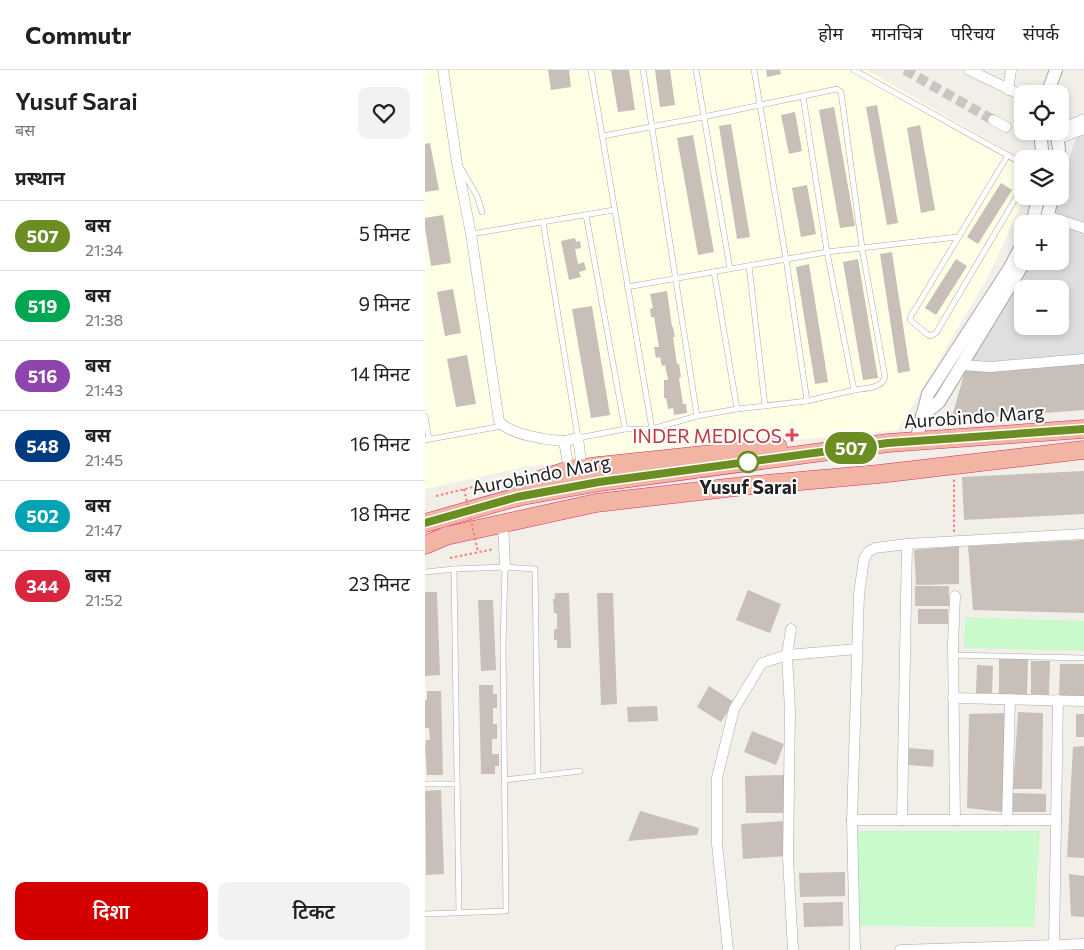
<!DOCTYPE html>
<html lang="hi">
<meta charset="utf-8">
<style>
:root{--surface:#fff;--page:#f2f2f2;--text:#202124;--muted:#757577;--line:#e0e0e0;--accent:#d40000}
body{margin:0;font-family:Commissioner,"Noto Sans Devanagari",sans-serif;background:var(--page);color:var(--text);height:100vh;display:flex;flex-direction:column;font-size:19px;white-space:nowrap}
*{box-sizing:border-box;margin:0}
p{font-size:16px;color:var(--muted)}
.icon{flex:none;width:28px;height:28px;fill:none;stroke:currentColor;stroke-width:2;stroke-linecap:round;stroke-linejoin:round}
.map{position:relative;flex:1;overflow:hidden}
.drawer{display:flex;flex-direction:column;background:var(--surface);width:425px}
.drawer>*{flex:none}
.badge{padding:0 10px;border-radius:16px;font-size:18px;line-height:32px}
.fabs{position:absolute;left:589px;top:15px;display:grid;gap:10px}
.fabs a{display:grid;place-items:center;width:55px;height:55px;border-radius:10px;background:var(--surface);box-shadow:0 2px 8px #0003;font-size:25px}
.map>.badge{position:absolute;translate:-50% -50%;box-shadow:0 0 0 2px #fff}
h2{padding:0 15px;font-size:19px;line-height:45px}
.round{display:grid;place-items:center;flex:none;width:52px;height:52px;border-radius:10px;background:var(--page)}
.head{display:flex;align-items:center;justify-content:space-between;height:85px;padding:0 15px}
h1{font-size:24px;font-weight:600;line-height:38px}
.button{display:flex;gap:10px;margin-top:auto;padding:10px 15px}
.button a{flex:1;height:58px;border-radius:10px;background:var(--accent);color:#fff;font-size:20px;font-weight:600;line-height:58px;text-align:center}
.button a+a{background:var(--page);color:var(--text)}
ul{padding:0;list-style:none}
li{display:flex;align-items:center;gap:15px;height:70px;padding:0 15px;border-top:1px solid var(--line)}
li div{flex:1}
li b{display:block;font-size:19px}
li em{font-style:normal}
li .badge{min-width:55px;font-weight:700;text-align:center}
header{display:flex;align-items:center;gap:30px;box-sizing:border-box;height:70px;padding:0 25px;background:var(--surface);border-bottom:1px solid var(--line)}
header strong{font-size:24px}
nav{display:flex;gap:28px;margin-inline-start:auto;font-size:18px}
main{display:flex;flex:1;min-height:0}
.map>svg:first-child{display:block}
.residential{fill:#e0dfdf;fill-rule:evenodd}
.education{fill:#ffffe5}
.park{fill:#c8facc}
.building{fill:#c7bfb8}
.lines{fill:none;stroke-linecap:round;stroke-linejoin:round}
.minor-tunnel{stroke:#c8c6c1;stroke-width:10;stroke-dasharray:10 5;stroke-linecap:butt}
.service-casing{stroke:#a9a9a9;stroke-width:6}
.minor-casing{stroke:#a9a9a9;stroke-width:11}
.tertiary-casing{stroke:#a9a9a9;stroke-width:14}
.trunk-casing{stroke:#dc2a67;stroke-width:19}
.path{stroke:#fa8072;stroke-width:2;stroke-dasharray:2.5 2.5;stroke-linecap:butt}
.service{stroke:#fff;stroke-width:5}
.minor{stroke:#fff;stroke-width:10}
.tertiary{stroke:#fff;stroke-width:12}
.trunk{stroke:#f2b4a3;stroke-width:18}
.path-bridge{stroke:#fa8072;stroke-width:2;stroke-dasharray:2.5 2.5;stroke-linecap:butt}
.line-casing{stroke:#fff;stroke-width:11}
.line{stroke:#6b8e23;stroke-width:8}
.health-dot{fill:#e0444e;stroke:#fff;stroke-width:2}
.stop-dot{fill:#fff;stroke:#6b8e23;stroke-width:2.5}
.labels{text-anchor:middle;dominant-baseline:central;stroke-width:4;stroke-linejoin:round;paint-order:stroke}
.street-label{font-size:19px;fill:#222;stroke:#fff}
.health-label{font-size:19px;fill:#be3a42;stroke:#fff;text-anchor:end}
.stop-label{font-size:19px;font-weight:bold;fill:#222;stroke:#fff}
</style>
<header>
<strong>Commutr</strong>
<nav><a>होम</a><a>मानचित्र</a><a>परिचय</a><a>संपर्क</a></nav>
</header>
<main>
<section class="drawer">
<div class="head"><div><h1>Yusuf Sarai</h1><p>बस</p></div><a class="round"><svg class="icon" aria-label="heart" viewBox="0 0 24 24"><path d="M12 20l-8-8c-3-5 5-10 8-4 3-6 11-1 8 4z"/></svg></a></div>
<h2>प्रस्थान</h2>
<ul>
<li><span class="badge" style="background:#6b8e23;color:#fff">507</span><div><b>बस</b><p>21:34</p></div><em>5 मिनट</em></li>
<li><span class="badge" style="background:#00a651;color:#fff">519</span><div><b>बस</b><p>21:38</p></div><em>9 मिनट</em></li>
<li><span class="badge" style="background:#8e44ad;color:#fff">516</span><div><b>बस</b><p>21:43</p></div><em>14 मिनट</em></li>
<li><span class="badge" style="background:#003b80;color:#fff">548</span><div><b>बस</b><p>21:45</p></div><em>16 मिनट</em></li>
<li><span class="badge" style="background:#00a3b4;color:#fff">502</span><div><b>बस</b><p>21:47</p></div><em>18 मिनट</em></li>
<li><span class="badge" style="background:#d7263d;color:#fff">344</span><div><b>बस</b><p>21:52</p></div><em>23 मिनट</em></li>
</ul>
<div class="button"><a>दिशा</a><a>टिकट</a></div>
</section>
<div class="map">
<svg width="659" height="880" viewBox="0 0 659 880">
<rect width="100%" height="100%" fill="#f2efe9"/>
<path class="residential" d="M659 61V286L589 293H540L579 231 597 209 605 191H635V154H622L632 126H635V116L652 64ZM598 219H635V256H598Z"/>
<polygon class="education" points="0,0 442,0 597,90 598,126 600,126 562,209 473,360 99,397 0,419"/>
<g class="park">
<polygon points="540,547 659,551 659,581 539,578"/>
<polygon points="428,761 615,761 609,857 426,856"/>
</g>
<g class="building">
<polygon points="123,0 144,0 146,17 126,20"/>
<polygon points="186,0 204,0 210,40 193,42"/>
<polygon points="230,0 245,0 250,35 235,37"/>
<polygon points="341,0 355,0 356,4 342,7"/>
<polygon points="452,35 473,153 462,155 441,37"/>
<polygon points="409,37 430,156 415,158 394,40"/>
<polygon points="370,42 377,81 364,84 356,45"/>
<polygon points="306,54 325,167 312,169 294,56"/>
<polygon points="495,55 510,140 496,143 482,58"/>
<polygon points="268,65 289,182 273,185 252,68"/>
<polygon points="5,73 14,120 0,122 0,74"/>
<polygon points="576,113 587,120 553,174 542,167"/>
<polygon points="382,115 391,164 376,167 367,118"/>
<polygon points="18,145 26,193 6,196 0,158 0,148"/>
<polygon points="150,168 151,172 155,171 156,178 150,179 153,194 159,192 161,200 154,202 156,207 144,210 136,171"/>
<polygon points="467,182 485,301 473,303 455,184"/>
<polygon points="433,189 453,308 438,310 418,192"/>
<polygon points="531,189 542,196 511,245 500,238"/>
<polygon points="384,194 403,312 390,314 371,197"/>
<polygon points="28,219 36,263 20,266 12,222"/>
<polygon points="242,221 247,257 248,257 250,267 248,267 252,294 254,294 256,307 254,308 258,334 261,334 262,343 249,345 248,338 243,339 241,328 239,328 239,310 243,310 240,295 237,296 235,287 231,288 229,277 234,277 229,247 226,247 225,239 228,238 225,224"/>
<polygon points="167,236 185,345 166,348 147,239"/>
<polygon points="42,285 51,334 31,337 22,289"/>
<polygon points="659,293 659,340 526,350 540,301"/>
<polygon points="659,401 659,444 539,450 537,407"/>
<polygon points="659,470 659,543 548,540 543,476"/>
<polygon points="534,476 534,514 491,515 489,480"/>
<rect x="490" y="516" width="34" height="20"/>
<polygon points="323,520 356,534 345,563 311,550"/>
<polygon points="0,522 12,522 15,605 0,606"/>
<polygon points="130,523 144,523 146,578 132,578 132,570 129,570 129,559 132,559 132,543 129,543 128,529 130,529"/>
<polygon points="172,523 188,523 192,634 176,635"/>
<polygon points="53,530 68,530 71,600 56,601"/>
<rect x="493" y="539" width="30" height="15"/>
<polygon points="574,589 603,589 602,625 574,625"/>
<polygon points="606,591 625,591 624,625 606,624"/>
<polygon points="635,594 659,594 659,626 634,625"/>
<polygon points="552,595 568,596 567,623 551,623"/>
<polygon points="54,615 68,615 68,624 72,624 72,638 68,638 68,654 72,654 72,669 67,669 67,684 74,684 74,696 70,696 70,704 56,704"/>
<polygon points="284,616 309,632 296,652 272,637"/>
<polygon points="2,621 16,621 18,705 2,705 0,678 1,670 5,670 4,658 0,658 0,630 2,630"/>
<polygon points="232,636 233,651 203,652 202,637"/>
<polygon points="593,642 618,643 617,719 588,719"/>
<polygon points="581,643 577,742 542,738 544,644"/>
<rect x="651" y="644" width="8" height="23"/>
<polygon points="327,661 359,674 351,695 319,682"/>
<polygon points="659,676 659,788 642,787 648,677"/>
<polygon points="484,678 509,680 508,697 483,695"/>
<polygon points="361,705 361,743 321,743 320,706"/>
<polygon points="16,720 19,804 1,805 0,721"/>
<polygon points="588,723 621,724 621,742 588,742"/>
<polygon points="215,741 274,758 272,765 203,771"/>
<polygon points="360,751 362,786 318,789 316,754"/>
<polygon points="420,802 420,826 375,827 374,803"/>
<polygon points="644,804 659,806 659,847 646,846"/>
<polygon points="418,832 418,856 379,857 378,833"/>
</g>
<g class="lines">
<polyline class="minor-tunnel" points="480,0 568,50"/>
<g class="service-casing">
<g id="service">
<polyline points="166,0 227,359"/>
<polyline points="218,0 272,346"/>
<polyline points="271,0 305,199"/>
<polyline points="329,0 361,189 382,331"/>
<polyline points="429,0 598,94"/>
<path d="M178 66 278 47 412 19 416 22 437 178 460 307C457 319 440 318 429 320"/>
<polyline points="583,85 486,246 485,250 502,264 505,266 511,263 598,116"/>
<polyline points="37,100 52,126 57,142"/>
<polyline points="161,145 200,359"/>
<polyline points="118,152 153,368 200,359 227,359 272,346 312,339 382,331 429,320 402,182 378,26"/>
<polyline points="46,164 189,140"/>
<polyline points="324,196 340,336"/>
<polyline points="289,202 312,339"/>
<polyline points="202,217 402,182 532,167"/>
<polyline points="0,346 4,369"/>
<polyline points="0,370 77,356"/>
<polyline points="80,497 110,499 113,706"/>
<polyline points="29,499 34,843"/>
<polyline points="0,502 29,499 80,497 78,576 81,841 0,844"/>
<polyline points="528,585 659,588"/>
<polyline points="79,710 155,701"/>
<polyline points="0,714 32,714"/>
</g>
</g>
<g class="minor-casing">
<g id="minor">
<path d="M18 0 32 93 46 164 74 351C83 364 121 370 137 371 142 371 148 369 153 368L157 399"/>
<polyline points="544,0 598,26"/>
<polyline points="583,20 586,0"/>
<polyline points="568,50 581,57"/>
<polyline points="635,59 659,49"/>
<polyline points="632,69 659,59"/>
<polyline points="623,146 659,158"/>
<polyline points="537,295 565,297 659,289"/>
<polyline points="139,371 144,400"/>
<polyline points="78,453 80,497"/>
<polyline points="366,559 362,585 365,640 363,788 368,880"/>
<polyline points="528,628 659,631"/>
<polyline points="427,750 631,750"/>
<polyline points="477,750 482,474"/>
<polyline points="530,750 528,574 530,526"/>
<polyline points="582,750 585,629"/>
<polyline points="629,875 633,630"/>
<polyline points="303,880 292,774 292,708 309,639 337,593 362,585 432,579"/>
<polyline points="430,880 427,750 434,524 439,489 443,482 450,478 482,474 659,464"/>
<polyline points="475,880 659,874"/>
</g>
</g>
<g class="tertiary-casing">
<g id="tertiary">
<polyline points="622,24 631,0"/>
<polyline points="615,61 618,89"/>
<polyline points="631,61 634,79 633,89"/>
<polyline points="607,154 614,126"/>
<polyline points="620,154 628,126"/>
<polyline points="497,346 514,332 600,191"/>
<polyline points="491,371 503,324 584,199 598,173"/>
</g>
</g>
<g class="trunk-casing">
<g id="trunk">
<polyline points="174,396 353,377"/>
<polyline points="93,427 105,413 144,400 174,396 185,401"/>
<polyline points="0,453 92,427 175,412 463,373 659,359"/>
<polyline points="0,475 21,466 171,433 319,416 454,404 659,380"/>
</g>
</g>
<g class="path">
<polyline points="11,426 65,413"/>
<polyline points="529,462 529,409"/>
<polyline points="25,488 69,479"/>
</g>
<use href="#service" class="service"/>
<use href="#minor" class="minor"/>
<use href="#tertiary" class="tertiary"/>
<use href="#trunk" class="trunk"/>
<polyline class="path-bridge" points="39,419 53,482"/>
</g>
<g class="lines">
<g class="line-casing">
<polyline id="line" points="0,453 92,427 174,412 463,373 659,359"/>
</g>
<use href="#line" class="line"/>
</g>
<path class="health-dot" d="M364.5 357.5h5v5h5v5h-5v5h-5v-5h-5v-5h5z"/>
<circle class="stop-dot" cx="323" cy="392" r="10"/>
<g class="labels">
<g class="street-label">
<text transform="translate(549 346) rotate(-4)">Aurobindo Marg</text>
<text transform="translate(116 404) rotate(-11)">Aurobindo Marg</text>
</g>
<g class="health-label">
<text x="357" y="365">INDER MEDICOS</text>
</g>
<g class="stop-label">
<text x="323" y="416">Yusuf Sarai</text>
</g>
</g>
</svg>
<div class="fabs">
<a><svg class="icon" aria-label="locate" viewBox="0 0 24 24"><circle cx="12" cy="12" r="6"/><path d="M12 2v4M12 18v4M2 12h4M18 12h4"/></svg></a>
<a><svg class="icon" aria-label="layers" viewBox="0 0 24 24"><path d="M12 4l9 5-9 5-9-5zM3 14l9 5 9-5"/></svg></a>
<a>+</a>
<a>−</a>
</div>
<b class="badge" style="left:426px;top:378px;background:#6b8e23;color:#fff">507</b>
</div>
</main>
